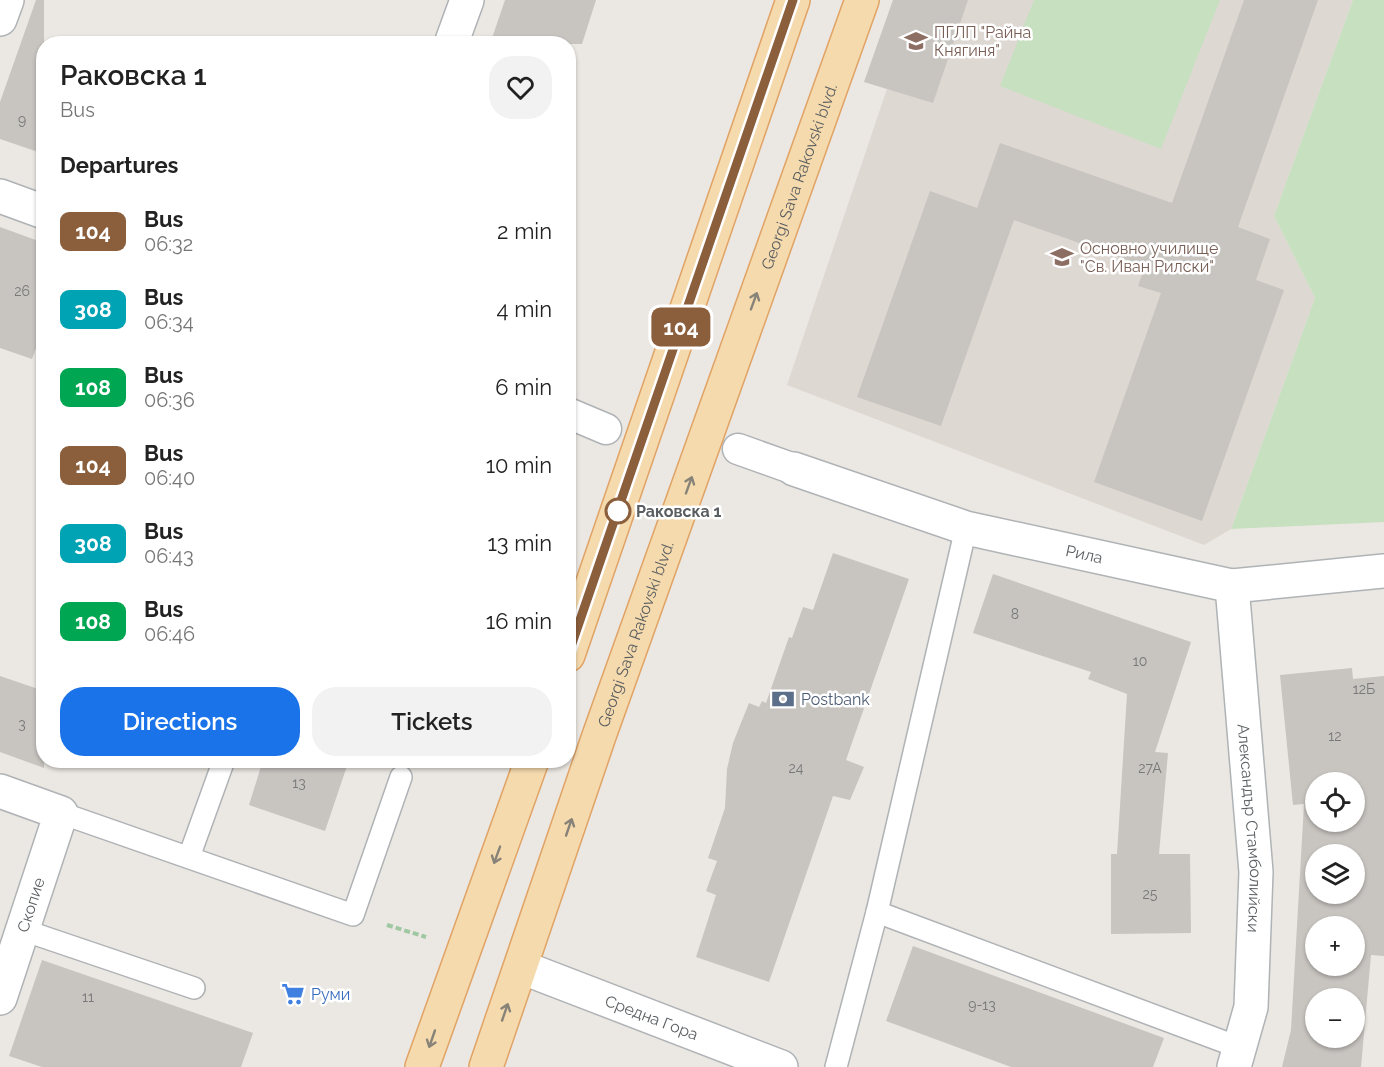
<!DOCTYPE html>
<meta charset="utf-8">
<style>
:root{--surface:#fff;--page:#f2f2f2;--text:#222;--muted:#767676;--accent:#1a73e8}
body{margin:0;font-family:Raleway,sans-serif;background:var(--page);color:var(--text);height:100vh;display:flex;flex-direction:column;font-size:22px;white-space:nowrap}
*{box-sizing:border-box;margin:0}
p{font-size:20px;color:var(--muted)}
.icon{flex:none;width:33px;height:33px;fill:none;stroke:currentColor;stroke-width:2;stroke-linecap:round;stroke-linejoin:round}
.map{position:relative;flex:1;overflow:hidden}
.side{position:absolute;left:36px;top:36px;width:540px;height:732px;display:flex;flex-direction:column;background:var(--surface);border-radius:24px;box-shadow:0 2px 4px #0004}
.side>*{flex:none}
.badge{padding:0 12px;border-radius:9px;font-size:21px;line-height:39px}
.tools{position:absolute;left:1305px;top:772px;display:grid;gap:12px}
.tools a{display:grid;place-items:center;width:60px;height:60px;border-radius:50%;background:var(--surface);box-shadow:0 2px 4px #0004;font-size:30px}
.map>.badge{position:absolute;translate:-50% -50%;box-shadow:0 0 0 3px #fff}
h2{padding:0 24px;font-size:22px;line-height:54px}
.round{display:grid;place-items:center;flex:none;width:63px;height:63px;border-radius:24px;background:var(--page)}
.summary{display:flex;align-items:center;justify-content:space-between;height:102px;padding:0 24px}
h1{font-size:28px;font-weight:600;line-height:45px}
.cta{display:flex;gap:12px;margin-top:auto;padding:12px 24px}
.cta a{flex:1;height:69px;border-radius:24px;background:var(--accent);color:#fff;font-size:24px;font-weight:600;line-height:69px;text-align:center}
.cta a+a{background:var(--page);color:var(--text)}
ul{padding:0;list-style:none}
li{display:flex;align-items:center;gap:18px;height:78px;padding:0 24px}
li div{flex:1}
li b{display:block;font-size:22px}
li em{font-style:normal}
li .badge{min-width:66px;font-weight:700;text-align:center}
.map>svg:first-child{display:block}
.education{fill:#ded8d3}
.green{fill:#c7e0c0}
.building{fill:#c8c4c0;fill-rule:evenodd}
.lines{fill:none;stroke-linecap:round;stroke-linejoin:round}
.service-casing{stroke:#afb3b6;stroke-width:24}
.pedestrian-casing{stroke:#afb3b6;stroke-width:33}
.minor-casing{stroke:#afb3b6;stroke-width:36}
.primary-casing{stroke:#e0a365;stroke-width:36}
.path{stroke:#9fc7a1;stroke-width:4;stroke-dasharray:6 3;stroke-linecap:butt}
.service{stroke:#fff;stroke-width:21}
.pedestrian{stroke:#fff;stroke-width:30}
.minor{stroke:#fff;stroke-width:33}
.primary{stroke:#f5daad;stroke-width:33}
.oneway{stroke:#888378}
.line-casing{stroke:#fff;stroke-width:14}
.line{stroke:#8b5e3c;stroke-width:9}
.stop-dot{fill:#fff;stroke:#8b5e3c;stroke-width:3}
.labels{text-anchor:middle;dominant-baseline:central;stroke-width:5;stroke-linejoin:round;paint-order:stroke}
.number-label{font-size:14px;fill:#767879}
.education-label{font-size:16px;fill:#785e54;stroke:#fff;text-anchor:start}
.street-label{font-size:16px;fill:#5a5e61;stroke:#fff}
.stop-label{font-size:16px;font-weight:bold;fill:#5a5e61;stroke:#fff;text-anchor:start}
.service-label{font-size:16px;fill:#4e5e75;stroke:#fff;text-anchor:start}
.shop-label{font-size:16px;fill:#366cbe;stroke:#fff;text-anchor:start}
</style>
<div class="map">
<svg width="1384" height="1067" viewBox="0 0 1384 1067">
<rect width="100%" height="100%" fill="#ebe7e2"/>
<polygon class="education" points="917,0 1353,0 1274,216 1315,298 1231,529 1204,545 787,385"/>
<g class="green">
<polygon points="1034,0 1220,0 1161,149 1000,86"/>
<polygon points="1353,0 1384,0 1384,522 1231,529 1315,298 1274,216"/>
</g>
<g class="building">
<polygon points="36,0 44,0 44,154 0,139 0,102"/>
<polygon points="505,0 596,0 582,44 490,44"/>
<polygon points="893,0 968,0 933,103 864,82"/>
<polygon points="1244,0 1318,0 1238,227 1270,239 1256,280 1284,290 1202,521 1094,482 1161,293 1138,286 1145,266 1014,220 941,426 857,397 930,191 977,208 1000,143 1172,203"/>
<polygon points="0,227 44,243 44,327 32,359 0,348"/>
<polygon points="833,553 909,579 846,760 864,767 850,800 833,796 769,982 696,957 716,895 706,891 717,861 708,858 725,808 727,769 733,743 749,703 759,707 762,701 766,703 789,637 792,638 803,607 813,610"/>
<polygon points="993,574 1191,642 1155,752 1168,753 1159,854 1190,854 1191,933 1111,934 1111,854 1117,854 1127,694 1088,679 1091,672 973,633"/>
<path d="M1352 668 1353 679 1384 676V956L1371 955 1361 1067H1282L1291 1030 1304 804 1293 805 1280 675ZM1316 783H1354V822H1316ZM1316 855H1354V894H1316ZM1316 927H1354V966H1316ZM1316 999H1354V1038H1316Z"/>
<polygon points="0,676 44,691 44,768 0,752"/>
<polygon points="263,760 349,760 325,831 249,805"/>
<polygon points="913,946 1164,1038 1153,1067 1011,1067 886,1021"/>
<polygon points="42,960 253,1033 241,1067 42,1067 9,1056"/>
</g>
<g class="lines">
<g class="service-casing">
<g id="service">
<polyline points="61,813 353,915 401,777"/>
<polyline points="189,857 224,760"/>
<polyline points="877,912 1238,1047"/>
<polyline points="23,930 194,988"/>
<polyline points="836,1067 877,912 966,528"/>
</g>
</g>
<g class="pedestrian-casing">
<g id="pedestrian">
<polyline points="568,413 606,429"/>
<polyline points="738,449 794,469"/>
</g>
</g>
<g class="minor-casing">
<g id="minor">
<polyline points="0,19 7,0"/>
<polyline points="451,44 467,0"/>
<polyline points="0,196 44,212"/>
<path id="s1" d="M794 469 966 528 1232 586 1384 571"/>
<path id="s2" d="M1232 586 1256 872 1251 1007 1234 1067"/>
<polyline points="0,791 61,813 0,998"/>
<path id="s3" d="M521 967 781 1067"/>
</g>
</g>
<g class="primary-casing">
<g id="primary">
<polyline points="568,655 793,0"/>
<polyline points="422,1067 532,760"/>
<path id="s4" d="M486 1067 599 736 862 0"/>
</g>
</g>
<polyline class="path" points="387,925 426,937"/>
<use href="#service" class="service"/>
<use href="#pedestrian" class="pedestrian"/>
<use href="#minor" class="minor"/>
<use href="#primary" class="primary"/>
</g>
<defs><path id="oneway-shaft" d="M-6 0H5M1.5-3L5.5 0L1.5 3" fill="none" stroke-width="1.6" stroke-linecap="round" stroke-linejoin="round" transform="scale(1.5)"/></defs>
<g class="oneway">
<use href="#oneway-shaft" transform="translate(754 301) rotate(-70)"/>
<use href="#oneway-shaft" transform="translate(689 485) rotate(-70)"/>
<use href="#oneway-shaft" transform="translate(569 827) rotate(-71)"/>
<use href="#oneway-shaft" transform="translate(497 855) rotate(110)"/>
<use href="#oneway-shaft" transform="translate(505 1012) rotate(-71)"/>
<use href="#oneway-shaft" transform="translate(432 1039) rotate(109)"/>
</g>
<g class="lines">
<g class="line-casing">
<polyline id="line" points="568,655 793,0"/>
</g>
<use href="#line" class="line"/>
</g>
<defs>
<g id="school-bare" transform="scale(1.8)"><path d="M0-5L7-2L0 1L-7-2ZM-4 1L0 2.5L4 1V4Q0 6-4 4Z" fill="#8d6e63" stroke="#fff" stroke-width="2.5" paint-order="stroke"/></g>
<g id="bank-bare" transform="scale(1.8)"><path d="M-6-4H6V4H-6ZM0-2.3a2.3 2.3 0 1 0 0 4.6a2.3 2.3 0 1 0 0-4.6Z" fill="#5c6f8a" stroke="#fff" stroke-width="2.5" paint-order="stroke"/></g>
<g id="supermarket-bare" transform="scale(1.8)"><path d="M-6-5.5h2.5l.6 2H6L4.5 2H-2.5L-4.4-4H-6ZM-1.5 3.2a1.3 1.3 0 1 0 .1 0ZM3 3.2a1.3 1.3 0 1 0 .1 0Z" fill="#3f7fe0" stroke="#fff" stroke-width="2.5" paint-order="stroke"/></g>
</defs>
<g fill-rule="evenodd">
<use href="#school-bare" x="916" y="41"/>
<use href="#school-bare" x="1062" y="257"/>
<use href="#bank-bare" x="783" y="699"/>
<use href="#supermarket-bare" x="293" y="994"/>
</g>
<circle class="stop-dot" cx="618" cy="511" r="12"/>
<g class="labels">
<g class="number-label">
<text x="22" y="120">9</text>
<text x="22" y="291">26</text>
<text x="1015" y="614">8</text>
<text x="1140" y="661">10</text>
<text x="1364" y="689">12Б</text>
<text x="22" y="724">3</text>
<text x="1335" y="736">12</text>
<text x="796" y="768">24</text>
<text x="1150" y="768">27А</text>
<text x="299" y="783">13</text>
<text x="1150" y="894">25</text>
<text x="88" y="997">11</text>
<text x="982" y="1005">9-13</text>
</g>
<g class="education-label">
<text x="934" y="32">ПГЛП "Райна<tspan x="934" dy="18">Княгиня"</tspan></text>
<text x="1080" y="248">Основно училище<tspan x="1080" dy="18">"Св. Иван Рилски"</tspan></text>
</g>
<g class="street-label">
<text stroke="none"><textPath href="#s4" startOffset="944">Georgi Sava Rakovski blvd.</textPath></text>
<text stroke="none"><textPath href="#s1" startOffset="303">Рила</textPath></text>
<text stroke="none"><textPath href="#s4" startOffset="458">Georgi Sava Rakovski blvd.</textPath></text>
<text stroke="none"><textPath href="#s2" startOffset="243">Александър Стамболийски</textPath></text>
<text transform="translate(31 905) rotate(-72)">Скопие</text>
<text stroke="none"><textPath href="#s3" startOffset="140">Средна Гора</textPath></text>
</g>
<g class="stop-label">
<text x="636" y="511">Раковска 1</text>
</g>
<g class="service-label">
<text x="801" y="699">Postbank</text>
</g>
<g class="shop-label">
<text x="311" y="994">Руми</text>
</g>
</g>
</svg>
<div class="tools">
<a><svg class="icon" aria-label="locate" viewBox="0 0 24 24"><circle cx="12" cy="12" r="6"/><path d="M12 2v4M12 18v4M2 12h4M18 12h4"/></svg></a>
<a><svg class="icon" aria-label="layers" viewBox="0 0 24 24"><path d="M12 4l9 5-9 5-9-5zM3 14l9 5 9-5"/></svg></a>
<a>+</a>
<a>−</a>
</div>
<b class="badge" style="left:681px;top:327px;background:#8b5e3c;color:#fff">104</b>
<section class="side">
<div class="summary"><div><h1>Раковска 1</h1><p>Bus</p></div><a class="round"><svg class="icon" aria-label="heart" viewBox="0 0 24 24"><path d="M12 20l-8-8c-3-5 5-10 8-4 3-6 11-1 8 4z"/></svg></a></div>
<h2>Departures</h2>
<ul>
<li><span class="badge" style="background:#8b5e3c;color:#fff">104</span><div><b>Bus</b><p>06:32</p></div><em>2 min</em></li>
<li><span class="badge" style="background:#00a3b4;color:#fff">308</span><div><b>Bus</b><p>06:34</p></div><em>4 min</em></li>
<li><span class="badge" style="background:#00a651;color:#fff">108</span><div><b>Bus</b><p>06:36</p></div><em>6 min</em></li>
<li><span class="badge" style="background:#8b5e3c;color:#fff">104</span><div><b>Bus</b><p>06:40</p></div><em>10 min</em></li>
<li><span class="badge" style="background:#00a3b4;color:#fff">308</span><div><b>Bus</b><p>06:43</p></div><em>13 min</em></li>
<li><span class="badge" style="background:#00a651;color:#fff">108</span><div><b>Bus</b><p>06:46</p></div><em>16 min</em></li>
</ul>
<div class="cta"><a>Directions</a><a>Tickets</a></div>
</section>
</div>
